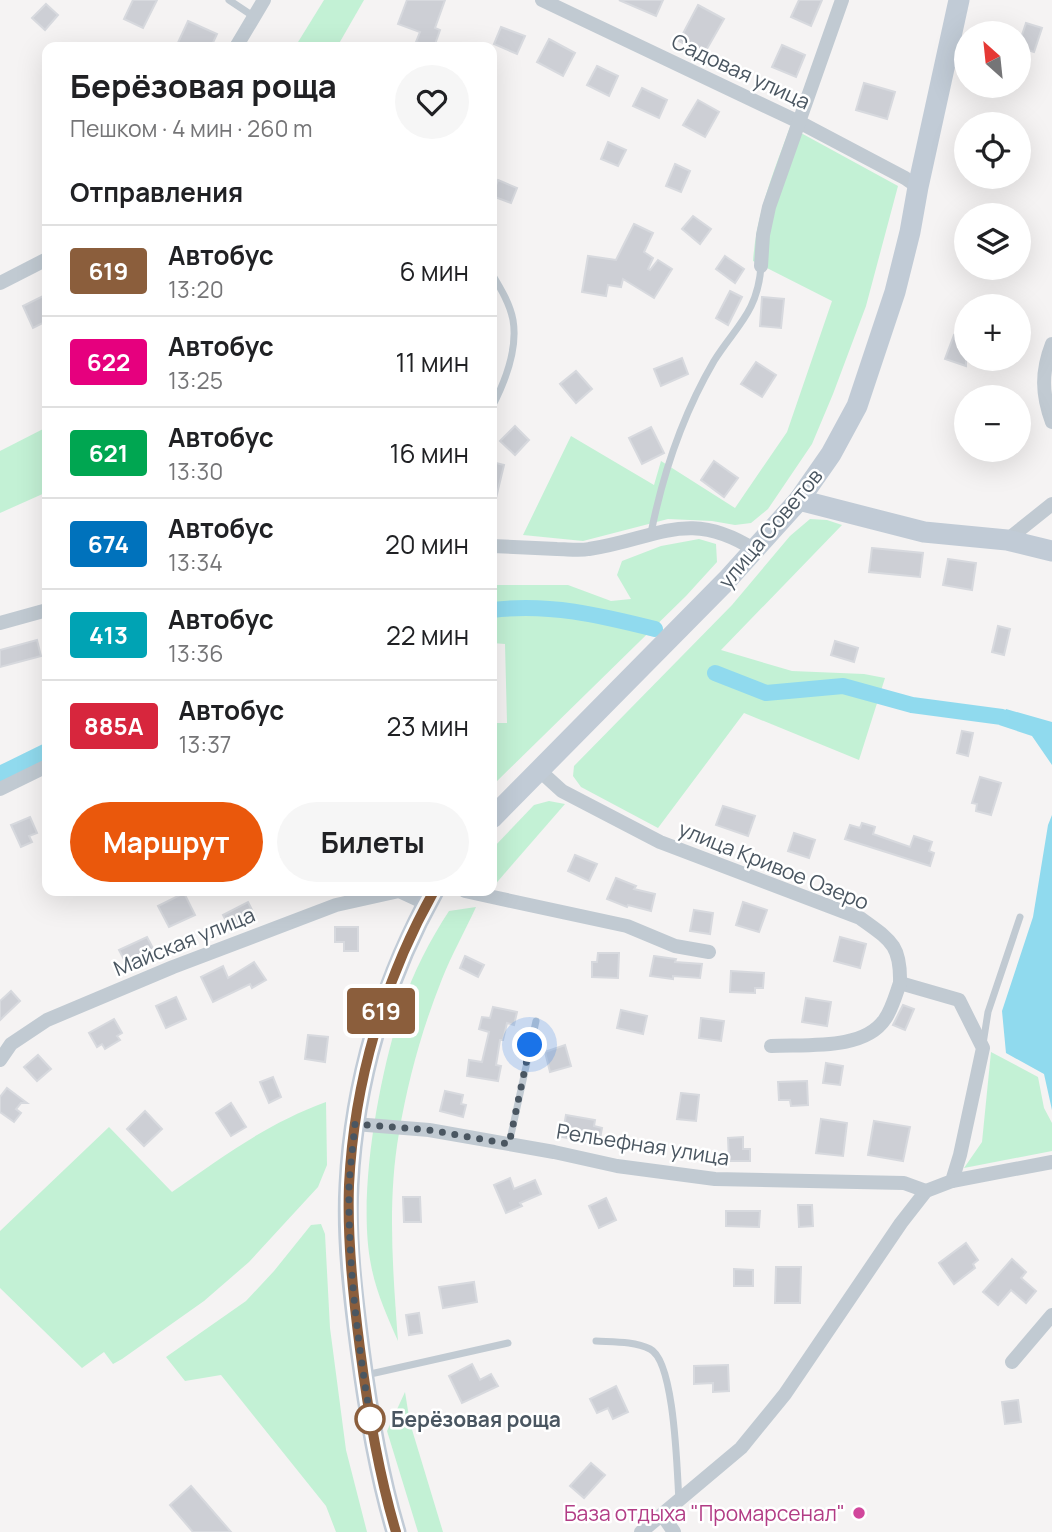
<!DOCTYPE html>
<html lang="ru">
<meta charset="utf-8">
<style>
:root{--surface:#fff;--page:#f6f6f6;--text:#202124;--muted:#757577;--line:#e0e0e0;--accent:#ea580c}
body{margin:0;font-family:Manrope,sans-serif;background:var(--page);color:var(--text);height:100vh;display:flex;flex-direction:column;font-size:26px;white-space:nowrap}
*{box-sizing:border-box;margin:0}
p{font-size:23px;color:var(--muted)}
.icon{flex:none;width:38px;height:38px;fill:none;stroke:currentColor;stroke-width:2;stroke-linecap:round;stroke-linejoin:round}
.map{position:relative;flex:1;overflow:hidden}
.details{position:absolute;left:42px;top:42px;width:455px;height:854px;display:flex;flex-direction:column;background:var(--surface);border-radius:14px;box-shadow:0 7px 28px #0002}
.details>*{flex:none}
.badge{padding:0 14px;border-radius:5px;font-size:24px;line-height:46px}
.needle{width:46px;rotate:333deg}
.controls{position:absolute;left:954px;top:21px;display:grid;gap:14px}
.controls a{display:grid;place-items:center;width:77px;height:77px;border-radius:50%;background:var(--surface);box-shadow:0 7px 28px #0002;font-size:35px}
.you{position:absolute;width:35px;height:35px;margin:-18px;border:5px solid #fff;border-radius:50%;background:#1a73e8;box-shadow:0 0 0 10px #1a73e833}
.map>.badge{position:absolute;translate:-50% -50%;box-shadow:0 0 0 4px #fff}
h2{padding:0 28px;font-size:26px;line-height:63px}
.round{display:grid;place-items:center;flex:none;width:74px;height:74px;border-radius:37px;background:var(--page)}
.headline{display:flex;align-items:center;justify-content:space-between;height:119px;padding:0 28px}
h1{font-size:33px;font-weight:700;line-height:52px}
.action{display:flex;gap:14px;margin-top:auto;padding:14px 28px}
.action a{flex:1;height:80px;border-radius:42px;background:var(--accent);color:#fff;font-size:28px;font-weight:700;line-height:80px;text-align:center}
.action a+a{background:var(--page);color:var(--text)}
ul{padding:0;list-style:none}
li{display:flex;align-items:center;gap:21px;height:91px;padding:0 28px;border-top:2px solid var(--line)}
li div{flex:1}
li b{display:block;font-size:26px}
li em{font-style:normal}
li .badge{min-width:77px;font-weight:700;text-align:center}
.map>svg:first-child{display:block}
.green{fill:#c3f1d5}
.water{fill:#90daee}
.lines{fill:none;stroke-linecap:round;stroke-linejoin:round}
.canal{stroke:#90daee;stroke-width:16}
.building{fill:#cdcfd5;stroke:#d7d9de;stroke-width:2}
.lane{stroke:#c1cad2;stroke-width:7}
.street{stroke:#c1cad2;stroke-width:14}
.secondary{stroke:#c1cbd6;stroke-width:21}
.line-casing{stroke:#fff;stroke-width:16}
.line{stroke:#8b5e3c;stroke-width:10}
.walk{stroke:#4a5661;stroke-width:7;stroke-dasharray:0 12.6}
.stop-dot{fill:#fff;stroke:#8b5e3c;stroke-width:3.5}
.hotel-dot{fill:#d1479c;stroke:#fff;stroke-width:2.5}
.labels{text-anchor:middle;dominant-baseline:central;stroke-width:5;stroke-linejoin:round;paint-order:stroke}
.street-label{font-size:21px;fill:#4a5661;stroke:#fff}
.stop-label{font-size:21px;font-weight:bold;fill:#4a5661;stroke:#fff;text-anchor:start}
.hotel-label{font-size:21px;fill:#b23c85;stroke:#fff;text-anchor:end}
</style>
<div class="map">
<svg width="1052" height="1532" viewBox="0 0 1052 1532">
<rect width="100%" height="100%" fill="#f5f3f3"/>
<g class="green">
<polygon points="324,0 364,0 337,47 295,47"/>
<path d="M790 127 898 186 866 306 833 394 812 444 768 509 751 523 735 525 712 521 668 519 583 541 523 535 571 436 654 485 661 461 735 508 787 432 832 301 753 261C756 214 774 171 790 127Z"/>
<polygon points="47,427 47,492 0,513 0,451"/>
<polygon points="810,519 827,520 842,525 721,650 792,671 864,674 885,678 859,760 744,713 658,828 581,787 573,776 574,766 732,605 790,536"/>
<polygon points="699,539 716,544 717,562 686,596 492,786 492,723 507,723 505,644 492,643 492,585 568,585 611,601 631,599 617,575 622,561 661,546"/>
<polygon points="549,801 565,804 492,888 492,849 534,805"/>
<path d="M476 907C465 931 452 954 442 979 422 1029 408 1080 399 1133 387 1201 393 1273 398 1341 387 1316 376 1292 371 1265 357 1194 379 1076 402 1006 413 973 430 940 449 911Z"/>
<polygon points="991,1052 1038,1077 1044,1108 1052,1123 1052,1151 964,1168 982,1142"/>
<path d="M326 1102 327 1165 318 1187 249 1262 204 1301 122 1359 113 1364 104 1352 82 1368 0 1288V1231L109 1127 172 1192C224 1156 266 1124 326 1102Z"/>
<polygon points="321,1224 325,1234 330,1328 346,1450 367,1532 336,1532 326,1506 221,1375 185,1381 166,1357 246,1301 274,1271 311,1225"/>
<polygon points="405,1392 410,1423 443,1532 418,1532 387,1431"/>
</g>
<g class="water">
<polygon points="1006,709 1052,722 1052,765 1032,736 999,725"/>
<polygon points="1052,815 1052,1110 1044,1074 1006,1053 1002,1011 1033,917 1048,825"/>
</g>
<g class="lines">
<g class="canal">
<path d="M492 610C549 603 599 615 655 629"/>
<polyline points="715,673 766,693 843,686 912,705 1002,717"/>
<polyline points="0,774 47,751"/>
</g>
</g>
<g class="building">
<polygon points="133,0 157,0 143,28 124,19"/>
<polygon points="407,0 445,0 435,28 440,30 434,47 416,42 420,32 398,24"/>
<polygon points="619,0 663,0 656,16"/>
<polygon points="799,0 822,0 811,26 791,17"/>
<polygon points="46,4 58,15 45,30 32,18"/>
<polygon points="698,5 724,19 704,54 679,41"/>
<polygon points="188,21 217,34 211,47 176,47"/>
<polygon points="1026,23 1042,28 1034,52 1018,47"/>
<polygon points="501,27 525,36 517,54 494,44"/>
<polygon points="549,39 575,53 563,76 537,62"/>
<polygon points="782,45 805,55 796,77 772,67"/>
<polygon points="597,66 618,76 609,96 587,85"/>
<polygon points="864,83 895,92 887,119 856,110"/>
<polygon points="642,88 667,100 659,118 633,106"/>
<polygon points="698,100 719,112 705,137 683,125"/>
<polygon points="608,142 626,150 618,166 601,159"/>
<polygon points="675,164 690,171 681,192 666,186"/>
<polygon points="498,180 517,188 511,203 492,196"/>
<polygon points="693,216 711,229 700,244 682,229"/>
<polygon points="634,224 653,233 644,252 653,258 648,269 650,270 658,260 672,269 654,298 623,279 621,287 608,285 606,296 582,292 588,256 616,260"/>
<polygon points="725,256 744,269 735,283 716,269"/>
<polygon points="730,291 742,297 728,325 716,318"/>
<polygon points="47,294 47,321 33,328 23,306"/>
<polygon points="762,297 784,299 781,328 760,326"/>
<polygon points="954,335 966,339 966,366 945,359"/>
<polygon points="682,358 688,374 661,386 654,369"/>
<polygon points="756,362 776,375 762,397 741,384"/>
<polygon points="576,371 592,389 576,403 560,384"/>
<polygon points="515,426 529,440 515,455 500,441"/>
<polygon points="651,427 664,453 642,464 629,438"/>
<polygon points="714,461 738,478 724,497 701,480"/>
<polygon points="492,462 504,465 496,498 492,497"/>
<polygon points="872,548 923,553 920,577 869,572"/>
<polygon points="948,559 976,563 972,590 943,585"/>
<polygon points="998,626 1010,629 1004,655 992,652"/>
<polygon points="37,640 41,656 0,667 0,650"/>
<polygon points="835,641 858,648 854,662 831,655"/>
<polygon points="962,731 973,733 968,756 957,753"/>
<polygon points="980,777 1001,783 991,815 976,811 977,804 972,803"/>
<polygon points="723,806 755,816 748,836 716,825"/>
<polygon points="30,817 37,833 29,836 32,842 21,847 11,825"/>
<polygon points="862,823 875,827 873,834 910,847 914,836 932,842 929,851 934,853 930,866 845,839 850,825 860,828"/>
<polygon points="794,833 815,840 809,858 788,851"/>
<polygon points="575,855 597,864 589,881 568,871"/>
<polygon points="616,878 636,886 634,889 655,894 651,911 628,905 627,907 607,899"/>
<polygon points="184,893 195,915 169,927 158,906"/>
<polygon points="248,902 256,918 231,931 223,915"/>
<polygon points="743,902 767,910 759,932 736,925"/>
<polygon points="694,910 713,913 710,934 690,931"/>
<polygon points="335,927 358,927 358,951 344,951 344,942 335,942"/>
<polygon points="147,937 155,952 127,965 119,950"/>
<polygon points="840,937 866,944 860,968 834,961"/>
<polygon points="598,953 619,953 618,978 592,977 592,962 597,962"/>
<polygon points="465,956 484,965 478,977 460,968"/>
<polygon points="654,956 676,959 675,962 702,964 700,978 673,976 673,979 650,976"/>
<polygon points="254,962 266,980 252,988 250,984 213,1002 201,977 223,966 228,978"/>
<polygon points="731,971 764,973 763,988 755,988 755,993 730,992"/>
<polygon points="11,991 20,1001 0,1020 0,1001"/>
<polygon points="176,997 186,1019 166,1028 156,1006"/>
<polygon points="806,998 831,1002 827,1026 802,1022"/>
<polygon points="903,1005 914,1009 905,1030 893,1025"/>
<polygon points="493,1007 517,1012 514,1025 507,1023 503,1040 500,1040 496,1065 501,1066 498,1081 467,1076 469,1060 482,1062 489,1032 479,1029 482,1017 490,1018"/>
<polygon points="621,1010 647,1016 643,1034 617,1028"/>
<polygon points="701,1018 724,1021 721,1041 699,1038"/>
<polygon points="114,1019 122,1033 117,1036 120,1040 105,1049 102,1044 97,1047 89,1033"/>
<polygon points="308,1035 328,1037 325,1062 305,1059"/>
<polygon points="565,1045 571,1066 550,1072 545,1052"/>
<polygon points="38,1055 51,1069 37,1081 24,1067"/>
<polygon points="826,1063 843,1066 840,1085 823,1083"/>
<polygon points="273,1077 281,1097 269,1103 260,1082"/>
<polygon points="807,1081 808,1105 791,1106 790,1100 779,1100 778,1082"/>
<polygon points="7,1088 27,1103 21,1103 16,1109 21,1113 14,1122 0,1112 0,1097"/>
<polygon points="445,1091 463,1095 461,1104 466,1105 463,1117 440,1111"/>
<polygon points="681,1093 699,1095 696,1121 677,1119"/>
<polygon points="231,1103 246,1127 231,1136 216,1113"/>
<polygon points="145,1111 162,1129 144,1146 127,1129"/>
<polygon points="566,1115 595,1120 594,1126 602,1128 599,1144 562,1137"/>
<polygon points="821,1119 847,1123 843,1156 816,1153"/>
<polygon points="874,1121 910,1127 903,1161 868,1155"/>
<polygon points="743,1137 743,1149 750,1149 750,1161 729,1161 728,1138"/>
<polygon points="510,1178 514,1189 535,1180 541,1194 520,1203 522,1206 506,1213 494,1185"/>
<polygon points="403,1197 420,1197 421,1222 404,1222"/>
<polygon points="606,1198 616,1220 599,1228 589,1206"/>
<polygon points="798,1205 812,1205 813,1226 799,1227"/>
<polygon points="726,1211 760,1211 759,1227 726,1226"/>
<polygon points="966,1243 978,1260 973,1264 975,1268 954,1284 939,1263"/>
<polygon points="1012,1259 1026,1272 1021,1278 1036,1291 1026,1303 1011,1290 998,1305 983,1292"/>
<polygon points="776,1267 801,1267 800,1303 775,1303"/>
<polygon points="734,1269 753,1270 753,1286 734,1286"/>
<polygon points="474,1282 477,1302 443,1308 439,1287"/>
<polygon points="419,1313 422,1333 409,1335 406,1315"/>
<polygon points="472,1364 480,1380 491,1374 498,1386 462,1403 449,1376"/>
<polygon points="728,1365 729,1391 713,1392 713,1383 694,1384 694,1366"/>
<polygon points="616,1386 628,1412 613,1419 608,1408 597,1413 590,1399"/>
<polygon points="1018,1400 1021,1422 1005,1424 1002,1402"/>
<polygon points="591,1463 605,1475 584,1498 570,1486"/>
<polygon points="191,1486 231,1532 193,1532 170,1505"/>
</g>
<g class="lines">
<g class="lane">
<polyline points="229,0 253,16"/>
<path d="M492 407C505 382 518 349 513 320 510 304 501 289 492 274"/>
<path d="M651 533C663 473 683 414 714 361 736 326 758 312 761 266"/>
<polyline points="983,1044 988,1012 1020,917"/>
<polyline points="509,1144 536,1021"/>
<path d="M596 1341C613 1342 634 1341 650 1349 675 1361 677 1473 679 1501"/>
<polyline points="366,1375 508,1343"/>
</g>
<g class="street">
<polyline points="542,0 799,122 905,178 918,187"/>
<polyline points="236,47 264,0"/>
<polyline points="761,266 763,235 769,207 842,0"/>
<polyline points="0,283 47,259"/>
<path d="M1052 344C1041 372 1042 395 1052 422"/>
<polyline points="1007,540 1052,504"/>
<path d="M492 546C513 547 535 548 557 549 567 549 579 551 589 549 657 539 688 507 755 550"/>
<polyline points="0,623 47,610"/>
<path d="M540 771 562 791 660 842 860 918C890 940 901 944 900 983L959 1000 983 1048 960 1155 952 1181 926 1191 901 1223 785 1394 741 1448 641 1532"/>
<polyline points="0,789 47,766"/>
<polyline points="399,891 427,904"/>
<polyline points="465,891 627,926 675,946 709,952"/>
<path d="M771 1046C805 1044 864 1051 885 1019 892 1009 896 994 900 983"/>
<polyline points="0,1060 11,1044 47,1020 173,967 336,905 399,891"/>
<polyline points="355,1124 429,1130 554,1152 617,1166 715,1179 904,1183 926,1191"/>
<polyline points="952,1181 1052,1162"/>
<polyline points="1012,1362 1052,1315"/>
<polyline points="663,1516 674,1532"/>
</g>
<g class="secondary">
<polyline points="799,500 924,532 1007,540 1052,551"/>
<polyline points="492,818 727,580 799,500 831,454 857,406 895,292 910,232 918,187 959,0"/>
<path d="M396 1532C378 1472 368 1411 360 1349 353 1295 346 1239 349 1185 354 1082 384 981 434 891"/>
</g>
</g>
<g class="lines">
<g class="line-casing">
<path id="line" d="M396 1532C378 1472 368 1411 360 1349 353 1295 347 1239 349 1185 354 1082 384 980 434 891"/>
</g>
<use href="#line" class="line"/>
<path class="walk" d="M370 1419 371 1422C358 1345 348 1266 349 1188 350 1167 353 1145 355 1124L429 1130 509 1144 530 1045"/>
</g>
<circle class="stop-dot" cx="370" cy="1419" r="14"/>
<circle class="hotel-dot" cx="859" cy="1513" r="7"/>
<g class="labels">
<g class="street-label">
<text transform="translate(741 71) rotate(25)">Садовая улица</text>
<text transform="translate(770 528) rotate(-50)">улица Советов</text>
<text transform="translate(774 865) rotate(22)">улица Кривое Озеро</text>
<text transform="translate(184 941) rotate(-22)">Майская улица</text>
<text transform="translate(643 1144) rotate(9)">Рельефная улица</text>
</g>
<g class="stop-label">
<text x="391" y="1419">Берёзовая роща</text>
</g>
<g class="hotel-label">
<text x="845" y="1513">База отдыха "Промарсенал"</text>
</g>
</g>
</svg>
<div class="controls">
<a><svg class="needle" viewBox="-14 -14 28 28"><path d="M0-13l5 13h-10z" fill="#e53935"/><path d="M0 13l5-13h-10z" fill="#757577"/></svg></a>
<a><svg class="icon" aria-label="locate" viewBox="0 0 24 24"><circle cx="12" cy="12" r="6"/><path d="M12 2v4M12 18v4M2 12h4M18 12h4"/></svg></a>
<a><svg class="icon" aria-label="layers" viewBox="0 0 24 24"><path d="M12 4l9 5-9 5-9-5zM3 14l9 5 9-5"/></svg></a>
<a>+</a>
<a>−</a>
</div>
<div class="you" style="left:530px;top:1045px"></div>
<b class="badge" style="left:381px;top:1011px;background:#8b5e3c;color:#fff">619</b>
<section class="details">
<div class="headline"><div><h1>Берёзовая роща</h1><p>Пешком · 4 мин · 260 m</p></div><a class="round"><svg class="icon" aria-label="heart" viewBox="0 0 24 24"><path d="M12 20l-8-8c-3-5 5-10 8-4 3-6 11-1 8 4z"/></svg></a></div>
<h2>Отправления</h2>
<ul>
<li><span class="badge" style="background:#8b5e3c;color:#fff">619</span><div><b>Автобус</b><p>13:20</p></div><em>6 мин</em></li>
<li><span class="badge" style="background:#e6007e;color:#fff">622</span><div><b>Автобус</b><p>13:25</p></div><em>11 мин</em></li>
<li><span class="badge" style="background:#00a651;color:#fff">621</span><div><b>Автобус</b><p>13:30</p></div><em>16 мин</em></li>
<li><span class="badge" style="background:#0072bc;color:#fff">674</span><div><b>Автобус</b><p>13:34</p></div><em>20 мин</em></li>
<li><span class="badge" style="background:#00a3b4;color:#fff">413</span><div><b>Автобус</b><p>13:36</p></div><em>22 мин</em></li>
<li><span class="badge" style="background:#d7263d;color:#fff">885А</span><div><b>Автобус</b><p>13:37</p></div><em>23 мин</em></li>
</ul>
<div class="action"><a>Маршрут</a><a>Билеты</a></div>
</section>
</div>
